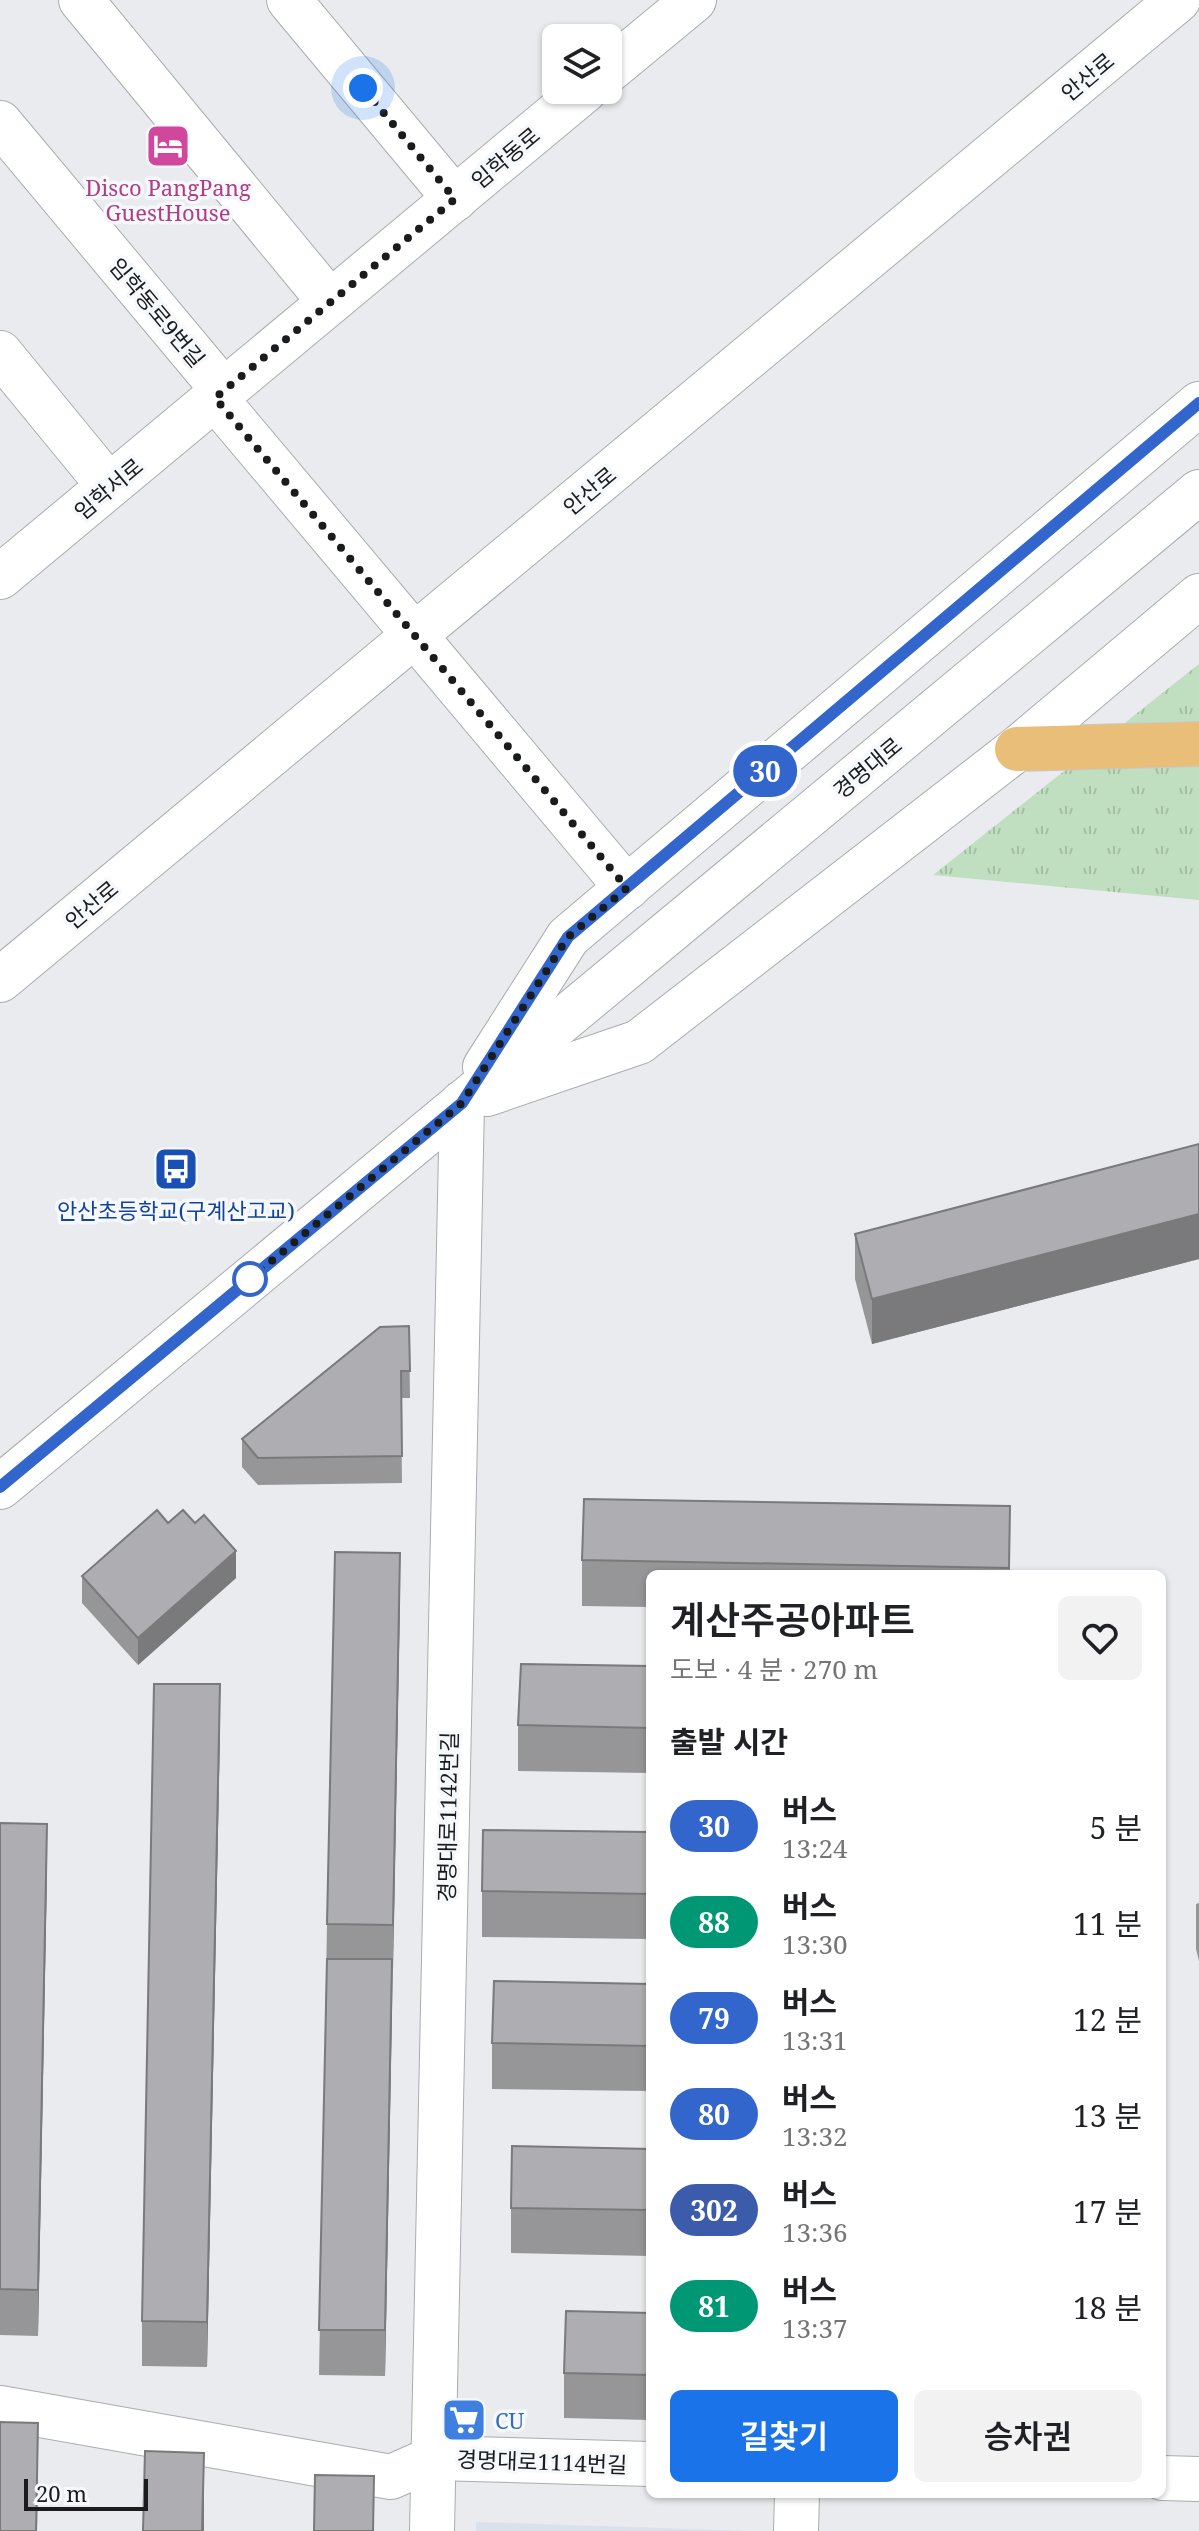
<!DOCTYPE html>
<html lang="ko">
<meta charset="utf-8">
<style>
:root{--surface:#fff;--page:#f2f2f2;--text:#202124;--muted:#757577;--accent:#1a73e8}
body{margin:0;font-family:"Noto Serif","Noto Sans KR",serif;background:var(--page);color:var(--text);height:100vh;display:flex;flex-direction:column;font-size:30px;white-space:nowrap}
*{box-sizing:border-box;margin:0}
p{font-size:26px;color:var(--muted)}
.icon{flex:none;width:44px;height:44px;fill:none;stroke:currentColor;stroke-width:2;stroke-linecap:round;stroke-linejoin:round}
.map{position:relative;flex:1;overflow:hidden}
.details{position:absolute;left:646px;top:1570px;width:520px;height:928px;display:flex;flex-direction:column;background:var(--surface);border-radius:12px;box-shadow:0 2px 6px #0004}
.details>*{flex:none}
.badge{padding:0 16px;border-radius:26px;font-size:28px;line-height:52px}
.buttons{position:absolute;left:542px;top:24px;display:grid;gap:16px}
.buttons a{display:grid;place-items:center;width:80px;height:80px;border-radius:12px;background:var(--surface);box-shadow:0 2px 6px #0004;font-size:40px}
.scale{position:absolute;left:24px;bottom:20px;width:124px;box-sizing:border-box;padding-left:8px;border:4px solid #1a1b1c;border-top:0;font-size:22px;line-height:28px;white-space:nowrap;color:#1a1b1c;-webkit-text-stroke:6px #f6f9fc;paint-order:stroke}
.you{position:absolute;width:40px;height:40px;margin:-20px;border:6px solid #fff;border-radius:50%;background:#1a73e8;box-shadow:0 0 0 12px #1a73e833}
.map>.badge{position:absolute;translate:-50% -50%;box-shadow:0 0 0 4px #fff}
h2{padding:0 24px;font-size:30px;line-height:72px}
.round{display:grid;place-items:center;flex:none;width:84px;height:84px;border-radius:12px;background:var(--page)}
.overview{display:flex;align-items:center;justify-content:space-between;height:136px;padding:0 24px}
h1{font-size:38px;font-weight:600;line-height:60px}
.cta{display:flex;gap:16px;margin-top:auto;padding:16px 24px}
.cta a{flex:1;height:92px;border-radius:12px;background:var(--accent);color:#fff;font-size:32px;font-weight:600;line-height:92px;text-align:center}
.cta a+a{background:var(--page);color:var(--text)}
ul{padding:0;list-style:none}
li{display:flex;align-items:center;gap:24px;height:96px;padding:0 24px}
li div{flex:1}
li b{display:block;font-size:30px}
li em{font-style:normal}
li .badge{min-width:88px;font-weight:700;text-align:center}
.map>svg:first-child{display:block}
.built{fill:#dae1eb}
.park{fill:url(#park-tufts)}
.lines{fill:none;stroke-linecap:round;stroke-linejoin:round}
.minor-casing{stroke:#aaacaf;stroke-width:46}
.major-casing{stroke:#c8c8c9;stroke-width:46}
.minor{stroke:#fff;stroke-width:44}
.major{stroke:#e9be78;stroke-width:44}
.wall{fill:#969598}
.shaded-wall{fill:#7a797c}
.building{fill:#aeadb1;stroke:#7a797c;stroke-width:2}
.line-casing{stroke:#fff;stroke-width:18}
.line{stroke:#36c;stroke-width:12}
.walk{stroke:#1a1b1c;stroke-width:8;stroke-dasharray:0 14.4}
.stop-dot{fill:#fff;stroke:#36c;stroke-width:4}
.labels{text-anchor:middle;dominant-baseline:central;stroke-width:7;stroke-linejoin:round;paint-order:stroke}
.street-label{font-size:22px;fill:#1a1b1c;stroke:#f6f9fc}
.hotel-label{font-size:22px;fill:#b23c85;stroke:#f6f9fc}
.transit-label{font-size:22px;fill:#164399;stroke:#f6f9fc}
.shop-label{font-size:22px;fill:#366cbe;stroke:#f6f9fc;text-anchor:start}
</style>
<div class="map">
<svg width="1199" height="2531" viewBox="0 0 1199 2531">
<defs>
<pattern id="park-tufts" width="24" height="20" patternUnits="userSpaceOnUse" patternTransform="scale(2)"><rect width="24" height="20" fill="#c0dec0"/><path d="M3 7l-1-3M5 7V3M7 7l1-3M15 17l-1-3M17 17v-4M19 17l1-3" fill="none" stroke="#a4bea4"/></pattern>
</defs>
<rect width="100%" height="100%" fill="#e9ebef"/>
<polygon class="built" points="476,2522 751,2531 476,2531"/>
<polygon class="park" points="1199,664 1199,900 933,875"/>
<g class="lines">
<g class="minor-casing">
<g id="minor">
<polyline points="81,0 330,302"/>
<polyline points="289,0 455,199"/>
<polyline points="608,71 694,0"/>
<polyline points="585,90 215,398 627,888"/>
<polyline points="0,123 224,391"/>
<polyline points="0,353 109,486"/>
<polyline points="0,577 215,398"/>
<polyline points="0,980 1178,0"/>
<polyline points="485,1067 568,937 1199,404"/>
<polyline points="487,1094 639,1042 1017,749 1199,596"/>
<polyline points="0,1487 1199,492"/>
<polyline points="0,2408 391,2477 434,2458 650,2464"/>
<polyline points="1162,2478 1199,2479"/>
<polyline points="432,2531 462,1103"/>
<polyline points="796,2531 797,2494"/>
</g>
</g>
<g class="major-casing">
<polyline id="major" points="1017,749 1199,744"/>
</g>
<use href="#minor" class="minor"/>
<use href="#major" class="major"/>
</g>
<g class="wall">
<polygon points="1199,1144 1199,1259 872,1344 855,1279 855,1234"/>
<polygon points="409,1326 410,1398 401,1398 402,1483 258,1485 242,1467 242,1439"/>
<polygon points="1010,1506 1010,1574 650,1574 650,1607 582,1606 582,1560"/>
<polygon points="168,1523 236,1578 138,1665 82,1603 82,1576"/>
<polygon points="400,1598 385,2376 319,2375 327,1924"/>
<polygon points="650,1666 650,1773 518,1771 518,1725"/>
<polygon points="220,1730 207,2367 142,2366 142,2321"/>
<polygon points="0,1823 47,1869 38,2336 0,2335"/>
<polygon points="650,1832 650,1939 482,1937 482,1891"/>
<polygon points="1199,1903 1199,1961 1196,1949 1196,1904"/>
<polygon points="650,1984 650,2091 492,2089 492,2043"/>
<polygon points="650,2149 650,2256 511,2253 511,2208"/>
<polygon points="650,2313 650,2420 564,2418 564,2373"/>
</g>
<g class="shaded-wall">
<polygon points="1199,1214 1199,1259 872,1344 872,1299"/>
<polygon points="236,1551 236,1578 138,1665 138,1638"/>
<polygon points="400,1553 400,1598 393,1970 393,1925"/>
<polygon points="220,1684 220,1730 207,2367 207,2322"/>
<polygon points="47,1824 47,1869 38,2336 38,2290"/>
<polygon points="392,1959 392,2005 385,2376 385,2330"/>
<polygon points="38,2423 38,2468 37,2531 36,2531"/>
<polygon points="204,2453 204,2531 202,2531"/>
</g>
<g class="building">
<polygon points="1199,1144 1199,1214 872,1299 855,1234"/>
<polygon points="409,1326 410,1371 401,1371 402,1456 258,1458 242,1439 380,1327"/>
<polygon points="584,1499 1010,1506 1009,1568 582,1560"/>
<polygon points="157,1510 168,1523 183,1510 195,1523 204,1515 236,1551 138,1638 82,1576"/>
<polygon points="335,1552 400,1553 393,1925 327,1924"/>
<polygon points="521,1664 650,1666 650,1728 518,1725"/>
<polygon points="154,1684 220,1684 207,2322 142,2321"/>
<polygon points="0,1823 47,1824 38,2290 0,2289"/>
<polygon points="483,1830 650,1832 650,1894 482,1891"/>
<polygon points="327,1959 392,1959 385,2330 319,2330"/>
<polygon points="494,1981 650,1984 650,2046 492,2043"/>
<polygon points="512,2146 650,2149 650,2210 511,2208"/>
<polygon points="566,2311 650,2313 650,2375 564,2373"/>
<polygon points="0,2422 38,2423 36,2531 0,2531"/>
<polygon points="145,2451 204,2453 202,2531 143,2531"/>
<polygon points="315,2475 374,2476 373,2531 314,2531"/>
</g>
<g class="lines">
<g class="line-casing">
<polyline id="line" points="0,1487 462,1103 568,937 1199,403"/>
</g>
<use href="#line" class="line"/>
<polyline class="walk" points="250,1279 462,1103 568,937 627,888 215,398 455,199 363,88"/>
</g>
<defs>
<g id="hotel-square" transform="scale(2.3)"><rect x="-9" y="-9" width="18" height="18" rx="4" fill="#d1479c" stroke="#f6f9fc"/><path d="M-6-4.5h1.5V1H6V5H4.5V3h-9V5H-6ZM-4 0a1.8 1.8 0 1 1 3.6 0ZM.5 0V-2.5h3Q6-2.5 6 0Z" fill="#fff"/></g>
<g id="bus-square" transform="scale(2.3)"><rect x="-9" y="-9" width="18" height="18" rx="4" fill="#1a4fb4" stroke="#f6f9fc"/><path d="M-5-6H5V4H4V6H2V4H-2V6H-4V4H-5ZM-3.5-4V0h7V-4ZM-3.5 1.2v1.5H-2V1.2ZM2 1.2v1.5H3.5V1.2Z" fill="#fff"/></g>
<g id="supermarket-square" transform="scale(2.3)"><rect x="-9" y="-9" width="18" height="18" rx="4" fill="#3f7fe0" stroke="#f6f9fc"/><path d="M-6-5.5h2.5l.6 2H6L4.5 2H-2.5L-4.4-4H-6ZM-1.5 3.2a1.3 1.3 0 1 0 .1 0ZM3 3.2a1.3 1.3 0 1 0 .1 0Z" fill="#fff"/></g>
</defs>
<g fill-rule="evenodd">
<use href="#hotel-square" x="168" y="146"/>
<use href="#bus-square" x="176" y="1169"/>
<use href="#supermarket-square" x="464" y="2420"/>
</g>
<circle class="stop-dot" cx="250" cy="1279" r="16"/>
<g class="labels">
<g class="street-label">
<text transform="translate(1087 76) rotate(-40)">안산로</text>
<text transform="translate(505 157) rotate(-40)">임학동로</text>
<text transform="translate(158 312) rotate(50)">임학동로9번길</text>
<text transform="translate(108 488) rotate(-40)">임학서로</text>
<text transform="translate(589 490) rotate(-40)">안산로</text>
<text transform="translate(867 767) rotate(-40)">경명대로</text>
<text transform="translate(91 904) rotate(-40)">안산로</text>
<text transform="translate(447 1817) rotate(-89)">경명대로1142번길</text>
<text transform="translate(542 2461) rotate(2)">경명대로1114번길</text>
</g>
<g class="hotel-label">
<text x="168" y="187">Disco PangPang<tspan x="168" dy="25">GuestHouse</tspan></text>
</g>
<g class="transit-label">
<text x="176" y="1210">안산초등학교(구계산고교)</text>
</g>
<g class="shop-label">
<text x="495" y="2420">CU</text>
</g>
</g>
</svg>
<div class="buttons">
<a><svg class="icon" aria-label="layers" viewBox="0 0 24 24"><path d="M12 4l9 5-9 5-9-5zM3 14l9 5 9-5"/></svg></a>
</div>
<div class="scale">20 m</div>
<div class="you" style="left:363px;top:88px"></div>
<b class="badge" style="left:765px;top:771px;background:#36c;color:#fff">30</b>
<section class="details">
<div class="overview"><div><h1>계산주공아파트</h1><p>도보 · 4 분 · 270 m</p></div><a class="round"><svg class="icon" aria-label="heart" viewBox="0 0 24 24"><path d="M12 20l-8-8c-3-5 5-10 8-4 3-6 11-1 8 4z"/></svg></a></div>
<h2>출발 시간</h2>
<ul>
<li><span class="badge" style="background:#36c;color:#fff">30</span><div><b>버스</b><p>13:24</p></div><em>5 분</em></li>
<li><span class="badge" style="background:#009775;color:#fff">88</span><div><b>버스</b><p>13:30</p></div><em>11 분</em></li>
<li><span class="badge" style="background:#36c;color:#fff">79</span><div><b>버스</b><p>13:31</p></div><em>12 분</em></li>
<li><span class="badge" style="background:#36c;color:#fff">80</span><div><b>버스</b><p>13:32</p></div><em>13 분</em></li>
<li><span class="badge" style="background:#3d5bab;color:#fff">302</span><div><b>버스</b><p>13:36</p></div><em>17 분</em></li>
<li><span class="badge" style="background:#009775;color:#fff">81</span><div><b>버스</b><p>13:37</p></div><em>18 분</em></li>
</ul>
<div class="cta"><a>길찾기</a><a>승차권</a></div>
</section>
</div>
